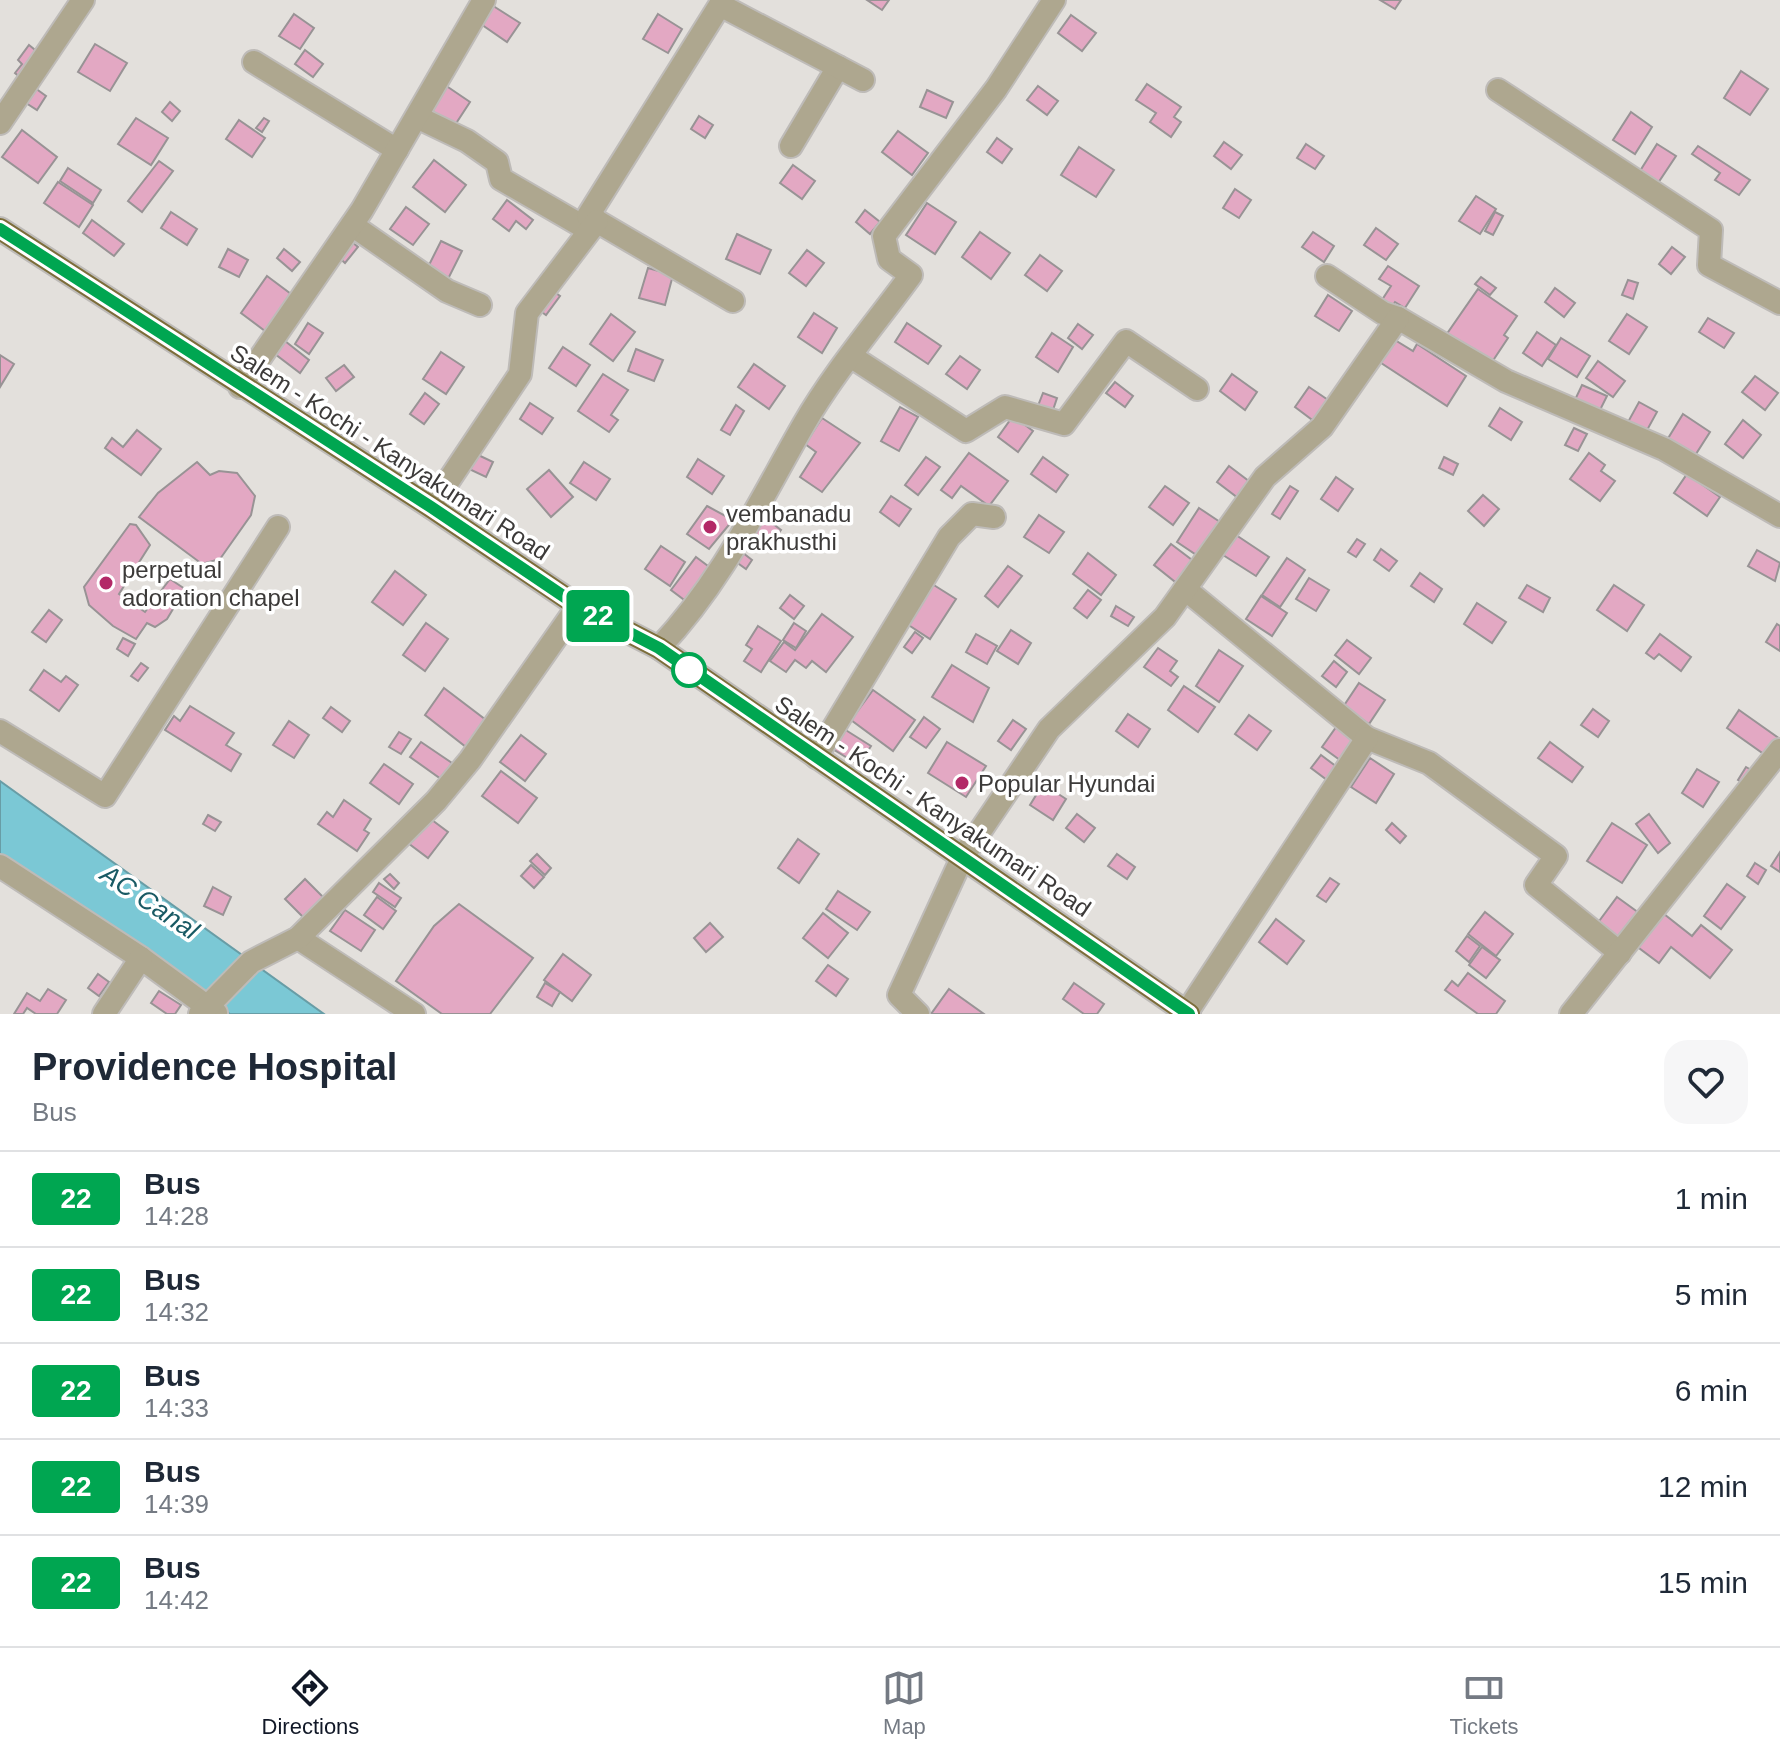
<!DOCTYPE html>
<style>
:root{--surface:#fff;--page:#f6f6f7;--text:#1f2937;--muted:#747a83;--line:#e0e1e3;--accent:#111827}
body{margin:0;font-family:Helvetica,sans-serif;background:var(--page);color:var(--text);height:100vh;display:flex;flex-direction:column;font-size:30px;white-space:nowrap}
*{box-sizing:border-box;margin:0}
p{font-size:26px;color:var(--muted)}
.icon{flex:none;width:44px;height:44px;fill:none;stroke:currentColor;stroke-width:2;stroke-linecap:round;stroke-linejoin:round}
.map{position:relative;height:1014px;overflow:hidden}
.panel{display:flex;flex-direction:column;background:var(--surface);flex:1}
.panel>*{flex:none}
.badge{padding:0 16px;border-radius:6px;font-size:28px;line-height:52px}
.map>.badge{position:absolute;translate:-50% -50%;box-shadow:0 0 0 4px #fff}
.round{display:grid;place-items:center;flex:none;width:84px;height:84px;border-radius:24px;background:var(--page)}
.summary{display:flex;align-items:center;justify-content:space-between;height:136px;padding:0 32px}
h1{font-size:38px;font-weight:600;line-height:60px}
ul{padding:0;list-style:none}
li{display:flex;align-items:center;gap:24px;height:96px;padding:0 32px;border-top:2px solid var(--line)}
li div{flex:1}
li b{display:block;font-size:30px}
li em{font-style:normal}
li .badge{min-width:88px;font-weight:700;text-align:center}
.tab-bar{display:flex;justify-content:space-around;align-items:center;height:112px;border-top:2px solid var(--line);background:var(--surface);font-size:22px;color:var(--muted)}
.tab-bar a{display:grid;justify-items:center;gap:4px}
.tab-bar .on{color:var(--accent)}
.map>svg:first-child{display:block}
.water{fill:#7bc8d5;stroke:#689da6;stroke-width:2}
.building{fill:#e3a8c3;stroke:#989395;stroke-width:2}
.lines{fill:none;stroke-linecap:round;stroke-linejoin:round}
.minor-casing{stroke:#bebbb8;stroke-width:26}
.tertiary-casing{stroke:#bebbb8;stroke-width:26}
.trunk-casing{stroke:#bebbb8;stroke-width:26}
.minor{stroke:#aea78f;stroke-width:22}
.tertiary{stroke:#aea78f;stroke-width:22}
.trunk{stroke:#7c6d3a;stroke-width:22}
.line-casing{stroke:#fff;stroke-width:18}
.line{stroke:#00a651;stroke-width:12}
.poi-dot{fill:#b32967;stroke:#fff;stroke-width:3}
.stop-dot{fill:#fff;stroke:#00a651;stroke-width:4}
.labels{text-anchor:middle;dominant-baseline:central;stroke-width:7;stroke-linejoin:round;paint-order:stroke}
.street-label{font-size:24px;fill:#3c3a39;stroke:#fff}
.poi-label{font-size:24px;fill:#3c3a39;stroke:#fff;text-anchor:start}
.water-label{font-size:26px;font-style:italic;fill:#195a64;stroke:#fff}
</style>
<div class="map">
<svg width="1780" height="1014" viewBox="0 0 1780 1014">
<rect width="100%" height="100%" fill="#e3e0dc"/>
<polygon class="water" points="0,781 324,1014 230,1014 0,857"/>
<g class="building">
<polygon points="867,0 889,0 882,10"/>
<polygon points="1380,0 1401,0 1395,9"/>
<polygon points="487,2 520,23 507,42 475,20"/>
<polygon points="294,14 314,28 300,49 279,36"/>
<polygon points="658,14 682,29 668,53 643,39"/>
<polygon points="1071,15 1096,33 1082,51 1058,33"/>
<polygon points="95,44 127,63 110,91 78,72"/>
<polygon points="29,45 40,54 21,78 15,73 22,64 18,60"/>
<polygon points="305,50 323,64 313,77 295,64"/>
<polygon points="1741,71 1768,89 1750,115 1724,98"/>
<polygon points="442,83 470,102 451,131 423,112"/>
<polygon points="1147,84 1181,107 1174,117 1181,122 1171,137 1150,122 1156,113 1136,100"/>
<polygon points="1038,86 1058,101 1047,115 1027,100"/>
<polygon points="35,88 46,96 37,110 26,103"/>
<polygon points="927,90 953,102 946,118 920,107"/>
<polygon points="170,102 180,111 172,121 162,112"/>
<polygon points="1631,112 1652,127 1635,154 1613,140"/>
<polygon points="699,116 713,125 705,138 691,129"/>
<polygon points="136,118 168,138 151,165 118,144"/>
<polygon points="264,118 269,121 262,132 256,128"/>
<polygon points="239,120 265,138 252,157 226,139"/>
<polygon points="22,130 57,157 38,183 2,157"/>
<polygon points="898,131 928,153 912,175 882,152"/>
<polygon points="997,138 1012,149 1002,163 987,152"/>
<polygon points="1224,142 1242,155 1231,169 1214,156"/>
<polygon points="1306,144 1324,156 1315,169 1297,158"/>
<polygon points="1657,144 1676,156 1658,183 1640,171"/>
<polygon points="1698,146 1750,180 1739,195 1715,180 1720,173 1692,154"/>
<polygon points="1079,147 1114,170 1096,197 1061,175"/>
<polygon points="434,160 466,185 445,212 413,187"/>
<polygon points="159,161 173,171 142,212 128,201"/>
<polygon points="793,165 815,181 802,199 780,183"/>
<polygon points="68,168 101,190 93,203 60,181"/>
<polygon points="58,182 93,205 79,227 44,203"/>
<polygon points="1235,189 1251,200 1239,218 1223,208"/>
<polygon points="1476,196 1496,209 1480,234 1459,221"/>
<polygon points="507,200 533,220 526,229 516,221 509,231 493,219"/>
<polygon points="927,203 956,222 935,254 906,235"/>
<polygon points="406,207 429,224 413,245 390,229"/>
<polygon points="865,210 880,222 870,234 856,222"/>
<polygon points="171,212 197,229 187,245 161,228"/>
<polygon points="1495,212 1503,216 1493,235 1485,231"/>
<polygon points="92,220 124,244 114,256 83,233"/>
<polygon points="1376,228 1398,244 1386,260 1364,245"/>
<polygon points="980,232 1010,253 991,279 962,257"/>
<polygon points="1313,232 1334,246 1324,262 1302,247"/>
<polygon points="737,234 771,250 760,274 726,259"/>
<polygon points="347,238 358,247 345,263 335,254"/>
<polygon points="441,241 462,251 448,279 427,269"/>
<polygon points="1672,247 1685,257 1671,274 1659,264"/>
<polygon points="228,249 248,260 239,277 219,267"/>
<polygon points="284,249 300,262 292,271 277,258"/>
<polygon points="807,250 824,263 806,286 789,273"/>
<polygon points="1040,255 1062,271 1047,291 1025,275"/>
<polygon points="1388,266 1419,286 1405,308 1395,302 1390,310 1380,303 1391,286 1379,279"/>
<polygon points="648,268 673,275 665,305 639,298"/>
<polygon points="267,276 291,294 265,331 241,313"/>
<polygon points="1481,277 1496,288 1490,295 1475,284"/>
<polygon points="1628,280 1638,283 1633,299 1622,295"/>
<polygon points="1555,288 1575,303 1564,317 1545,302"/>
<polygon points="1478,289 1517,316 1504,335 1508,338 1488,368 1444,338"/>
<polygon points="553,291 560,296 546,315 539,310"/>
<polygon points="1328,295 1352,311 1339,331 1315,316"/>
<polygon points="814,313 837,328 822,353 798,337"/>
<polygon points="611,314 635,332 613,361 590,344"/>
<polygon points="1627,314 1647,327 1629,354 1609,341"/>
<polygon points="1708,318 1734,333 1724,348 1699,332"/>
<polygon points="308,323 323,333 309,354 295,344"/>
<polygon points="907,323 941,346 928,364 895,342"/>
<polygon points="1078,324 1093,335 1082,349 1068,338"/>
<polygon points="1537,332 1556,345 1542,366 1523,353"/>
<polygon points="1052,333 1073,347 1058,372 1036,357"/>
<polygon points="1390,337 1413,351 1417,344 1466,376 1447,406 1375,359"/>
<polygon points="1561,338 1590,356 1577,377 1548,359"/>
<polygon points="285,341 309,360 300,373 275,354"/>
<polygon points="563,347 590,365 576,386 549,368"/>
<polygon points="636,349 663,360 654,381 628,371"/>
<polygon points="441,352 464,367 446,394 423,379"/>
<polygon points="0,355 14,364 0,387"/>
<polygon points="960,356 980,370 967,389 946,374"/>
<polygon points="1598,361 1625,381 1613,397 1586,378"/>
<polygon points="754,364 785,386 769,409 738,387"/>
<polygon points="344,365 354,377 336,391 326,378"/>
<polygon points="603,374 628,390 611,415 618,420 609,432 578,411"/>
<polygon points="1232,374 1257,392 1245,410 1220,391"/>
<polygon points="1755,376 1778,393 1765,410 1742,392"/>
<polygon points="1115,382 1133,396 1125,407 1106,393"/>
<polygon points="1582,385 1607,396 1597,416 1573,404"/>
<polygon points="1309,387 1334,404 1319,425 1295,407"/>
<polygon points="425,393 439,404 424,424 410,414"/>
<polygon points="1043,393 1057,398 1051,416 1036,411"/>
<polygon points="1639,402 1657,412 1646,432 1628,422"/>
<polygon points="530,403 553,418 542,434 520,419"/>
<polygon points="736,405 744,411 730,435 721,430"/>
<polygon points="900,407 918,417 899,451 881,441"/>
<polygon points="1500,408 1522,422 1511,440 1489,426"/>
<polygon points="1683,414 1710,432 1694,457 1667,440"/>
<polygon points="1013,416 1033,431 1018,452 998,437"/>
<polygon points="822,418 860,443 822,492 800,477 816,452 805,444"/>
<polygon points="1743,420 1761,435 1743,458 1725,444"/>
<polygon points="1574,428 1587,434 1578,451 1565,445"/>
<polygon points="137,430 161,449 141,475 105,448 112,438 123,447"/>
<polygon points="474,453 493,462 486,477 467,468"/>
<polygon points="969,453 1008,481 989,506 961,486 952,498 941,490"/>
<polygon points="1589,453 1605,465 1601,471 1615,481 1600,501 1570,479"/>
<polygon points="926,457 940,467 918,495 905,485"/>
<polygon points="1043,457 1068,475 1056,492 1031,474"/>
<polygon points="1444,457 1458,464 1453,475 1439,468"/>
<polygon points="698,459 724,476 712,494 687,477"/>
<polygon points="197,462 210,475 219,471 237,473 255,496 251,515 220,559 202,564 139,517 158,493"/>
<polygon points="584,462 610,479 596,500 570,483"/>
<polygon points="1229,466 1254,485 1242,501 1217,482"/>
<polygon points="549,470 573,497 551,517 527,489"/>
<polygon points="1687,474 1720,497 1707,516 1674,493"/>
<polygon points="1336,477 1353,489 1338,511 1321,499"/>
<polygon points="1165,486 1189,503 1173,525 1149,507"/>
<polygon points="1290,486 1298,491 1280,519 1272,514"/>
<polygon points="1483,495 1499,509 1484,526 1468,511"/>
<polygon points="891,496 911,509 899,526 880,512"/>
<polygon points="707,506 733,520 709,549 687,534"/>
<polygon points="1199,508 1220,522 1198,556 1177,542"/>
<polygon points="1039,515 1064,532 1049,553 1024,537"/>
<polygon points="764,517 781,530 768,547 751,534"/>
<polygon points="130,524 136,525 150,545 119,594 145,612 170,579 185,589 167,619 155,627 147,623 136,639 113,626 89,605 84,587"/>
<polygon points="1236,535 1269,557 1256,576 1223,555"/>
<polygon points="1357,539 1365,544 1356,557 1348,552"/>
<polygon points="1171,544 1196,563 1179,585 1154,565"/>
<polygon points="661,546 685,562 670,586 645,569"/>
<polygon points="738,549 752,560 746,569 732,559"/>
<polygon points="1381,549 1397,561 1389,571 1374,560"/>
<polygon points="1757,550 1780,563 1775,581 1748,566"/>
<polygon points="1088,553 1116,575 1101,595 1073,574"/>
<polygon points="696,557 716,572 691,605 671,590"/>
<polygon points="1287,558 1305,570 1280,607 1262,595"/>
<polygon points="1008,566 1022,576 998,607 985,596"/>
<polygon points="395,571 426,595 403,625 372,602"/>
<polygon points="1420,573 1442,589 1434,602 1411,586"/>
<polygon points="1309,578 1329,590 1316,611 1296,599"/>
<polygon points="929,582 956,599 930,639 904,622"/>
<polygon points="1527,585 1550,598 1543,612 1519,598"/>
<polygon points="1614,585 1644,605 1627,631 1597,610"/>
<polygon points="1088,590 1101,600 1087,618 1074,608"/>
<polygon points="790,595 804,606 794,619 780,608"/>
<polygon points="1261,596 1287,613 1272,636 1246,619"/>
<polygon points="1477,603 1506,622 1492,643 1464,624"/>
<polygon points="1116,606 1134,617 1128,626 1111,616"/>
<polygon points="49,610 62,620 46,642 32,632"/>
<polygon points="822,614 853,637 826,672 812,661 806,668 795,660 786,672 770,661 784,642 795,650"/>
<polygon points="426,623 448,639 425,671 403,655"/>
<polygon points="794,623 806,631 796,648 783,640"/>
<polygon points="1777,624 1780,626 1780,651 1766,642"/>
<polygon points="758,626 781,641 761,672 744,661 752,649 746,645"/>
<polygon points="1011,630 1031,643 1018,664 997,651"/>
<polygon points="915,632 923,638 912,653 904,647"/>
<polygon points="976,634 997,646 987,664 966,652"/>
<polygon points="1660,634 1691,657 1681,671 1659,654 1654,659 1646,653"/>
<polygon points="123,638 135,644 128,656 117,649"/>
<polygon points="1347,640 1371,658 1359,674 1335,655"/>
<polygon points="1158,648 1177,661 1170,671 1178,677 1171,686 1144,667"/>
<polygon points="1219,650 1243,666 1219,702 1196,686"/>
<polygon points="1334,661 1347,672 1336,687 1322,676"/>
<polygon points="141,663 148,668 138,681 131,676"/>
<polygon points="952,665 989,688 973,722 932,697"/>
<polygon points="44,670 61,682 66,676 78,685 59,711 30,690"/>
<polygon points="1359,683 1385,700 1369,724 1343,707"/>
<polygon points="1184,686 1215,707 1198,732 1168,710"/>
<polygon points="444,688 486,720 466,747 425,715"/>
<polygon points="873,690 915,720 893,751 851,720"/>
<polygon points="190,706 234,733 226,745 241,754 231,771 165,730 174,716 180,721"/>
<polygon points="331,707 350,721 342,732 323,718"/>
<polygon points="1593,709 1609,721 1598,737 1581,725"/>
<polygon points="1739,710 1780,739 1768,757 1727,728"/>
<polygon points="1128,714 1150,729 1138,747 1116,731"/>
<polygon points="1249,715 1271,731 1257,750 1235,734"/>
<polygon points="924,717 940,729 926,748 910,737"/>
<polygon points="1013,720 1026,729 1011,750 998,741"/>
<polygon points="289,721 309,735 294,758 273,745"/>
<polygon points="1339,723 1361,739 1344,763 1322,747"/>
<polygon points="844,729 871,746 859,765 831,748"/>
<polygon points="399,732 411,739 401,754 389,747"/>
<polygon points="521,735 546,754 525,781 500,762"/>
<polygon points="421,742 452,763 441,779 410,757"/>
<polygon points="947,742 986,766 966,797 928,773"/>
<polygon points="1550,742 1583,767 1572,782 1538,758"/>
<polygon points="1321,755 1337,767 1327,780 1311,768"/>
<polygon points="1370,758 1394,774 1376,803 1351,787"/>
<polygon points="384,764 413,784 399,804 370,783"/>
<polygon points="1746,767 1753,771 1745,784 1738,780"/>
<polygon points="1697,769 1719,782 1703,807 1682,793"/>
<polygon points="501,771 537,798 518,823 482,796"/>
<polygon points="1043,784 1066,799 1053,820 1030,805"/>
<polygon points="344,800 371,819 364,830 369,833 357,851 318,824 327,812 333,817"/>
<polygon points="1077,814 1095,828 1084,842 1066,828"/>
<polygon points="1649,814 1670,843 1658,853 1636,824"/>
<polygon points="208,815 221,822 215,831 203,824"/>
<polygon points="428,817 448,832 428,858 408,843"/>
<polygon points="1392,823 1406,836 1400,843 1386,830"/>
<polygon points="1612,823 1647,845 1622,883 1587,861"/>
<polygon points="798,839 819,854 799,883 778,868"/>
<polygon points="1780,852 1780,872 1771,866"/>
<polygon points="537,854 551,868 545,875 530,861"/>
<polygon points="1117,854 1135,867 1127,879 1108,866"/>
<polygon points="1755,863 1766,870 1758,884 1747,876"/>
<polygon points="531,865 544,877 534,888 521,876"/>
<polygon points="390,874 399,883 394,889 384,879"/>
<polygon points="1330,878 1339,884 1326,902 1317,896"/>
<polygon points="305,879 326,900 306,920 285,899"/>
<polygon points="379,883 401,898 395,907 373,892"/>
<polygon points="1727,884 1745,897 1721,929 1704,916"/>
<polygon points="213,887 231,897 223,915 204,906"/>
<polygon points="838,891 870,912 857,930 826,909"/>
<polygon points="377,897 396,911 383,929 364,915"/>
<polygon points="1617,897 1639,913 1616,944 1594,928"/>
<polygon points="459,904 533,958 490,1014 442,1014 396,981 434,926"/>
<polygon points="345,910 375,930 361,951 330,931"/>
<polygon points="1485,912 1513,934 1496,956 1468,934"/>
<polygon points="823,913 848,933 828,958 803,938"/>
<polygon points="1664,914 1692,936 1701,925 1732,950 1710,978 1671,947 1659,963 1635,945"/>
<polygon points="1276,919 1304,941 1287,964 1259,942"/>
<polygon points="710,923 723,937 706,952 694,938"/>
<polygon points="1467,936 1480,946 1469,962 1456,951"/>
<polygon points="1482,947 1500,960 1486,978 1469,965"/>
<polygon points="563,954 591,975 572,1001 544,980"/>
<polygon points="828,965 848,979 836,996 816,981"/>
<polygon points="1468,973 1505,1001 1496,1014 1478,1014 1445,990 1452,981 1458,986"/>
<polygon points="98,974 109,982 99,996 88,988"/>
<polygon points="545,983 560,992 552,1006 537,997"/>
<polygon points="1074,983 1104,1004 1097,1014 1084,1014 1063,999"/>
<polygon points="48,989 66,1000 57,1014 36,1014 27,1008 23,1014 14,1014 27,993 40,1001"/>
<polygon points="949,989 984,1014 931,1014"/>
<polygon points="159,991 181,1005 175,1014 167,1014 151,1003"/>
</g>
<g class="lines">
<g class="minor-casing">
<g id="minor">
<polyline points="254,62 397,150"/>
<polyline points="1498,90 1711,230 1709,265 1780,303"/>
<polyline points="417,117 467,141 497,162 501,179 589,230"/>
<polyline points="0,123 83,0"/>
<polyline points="791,146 838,67"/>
<polyline points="352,225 447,291 480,305"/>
<polyline points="1327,276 1383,313 1398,318 1506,381 1664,449 1780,516"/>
<polyline points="733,301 588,216 720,5 863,80"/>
<polyline points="852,357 966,431 1005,407 1064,424 1126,341 1197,389"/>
<polyline points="240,387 362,210 484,0"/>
<polyline points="431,507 520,374 527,313 597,221"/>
<polyline points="1185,589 1367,738 1429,763 1556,856 1536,885 1620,953"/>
<path d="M659 648C723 580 758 504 804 424 834 372 876 323 911 275L889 259 884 236 996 89 1054 0"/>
<polyline points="0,731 105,796 278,527"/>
<polyline points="816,757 949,537 972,514 994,517"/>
<polyline points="0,866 141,958 216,1013"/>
<polyline points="298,938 414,1014"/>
<polyline points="1187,1012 1367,738"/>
<polyline points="104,1014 141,958"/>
<polyline points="200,1014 251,962 298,938 436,801 470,760 578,606"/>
<polyline points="918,1014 899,995 962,858 1049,729 1165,617 1265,477 1322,427 1398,318"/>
</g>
</g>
<g class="tertiary-casing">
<polyline id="tertiary" points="1571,1014 1780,750"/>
</g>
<g class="trunk-casing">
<polyline id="trunk" points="0,229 431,507 578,606 659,648 1189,1014"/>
</g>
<use href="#minor" class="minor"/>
<use href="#tertiary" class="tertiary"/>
<use href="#trunk" class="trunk"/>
</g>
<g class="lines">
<g class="line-casing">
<polyline id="line" points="0,229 431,507 578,606 659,648 1189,1014"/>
</g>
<use href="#line" class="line"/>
</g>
<g class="poi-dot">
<circle cx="710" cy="527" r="8"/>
<circle cx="106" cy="583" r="8"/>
<circle cx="962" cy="783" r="8"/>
</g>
<circle class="stop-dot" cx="689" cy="670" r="16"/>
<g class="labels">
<g class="street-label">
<text transform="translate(390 452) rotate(33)">Salem - Kochi - Kanyakumari Road</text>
<text transform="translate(933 806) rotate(34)">Salem - Kochi - Kanyakumari Road</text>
</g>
<g class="poi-label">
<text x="726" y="513">vembanadu<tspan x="726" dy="28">prakhusthi</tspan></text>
<text x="122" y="569">perpetual<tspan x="122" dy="28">adoration chapel</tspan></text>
<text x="978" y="783">Popular Hyundai</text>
</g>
<g class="water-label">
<text transform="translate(150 902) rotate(34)">AC Canal</text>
</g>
</g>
</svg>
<b class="badge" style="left:598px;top:616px;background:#00a651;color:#fff">22</b>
</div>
<section class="panel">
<div class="summary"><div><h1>Providence Hospital</h1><p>Bus</p></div><a class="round"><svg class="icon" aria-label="heart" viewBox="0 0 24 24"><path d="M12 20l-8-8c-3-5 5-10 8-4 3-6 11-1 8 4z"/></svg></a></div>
<ul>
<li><span class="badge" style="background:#00a651;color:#fff">22</span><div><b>Bus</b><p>14:28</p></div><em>1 min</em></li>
<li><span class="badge" style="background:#00a651;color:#fff">22</span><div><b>Bus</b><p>14:32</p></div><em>5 min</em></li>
<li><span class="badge" style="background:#00a651;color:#fff">22</span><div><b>Bus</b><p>14:33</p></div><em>6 min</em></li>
<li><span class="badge" style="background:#00a651;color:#fff">22</span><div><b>Bus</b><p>14:39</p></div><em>12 min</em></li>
<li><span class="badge" style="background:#00a651;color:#fff">22</span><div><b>Bus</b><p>14:42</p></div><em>15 min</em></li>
</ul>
</section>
<nav class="tab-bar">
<a class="on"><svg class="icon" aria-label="directions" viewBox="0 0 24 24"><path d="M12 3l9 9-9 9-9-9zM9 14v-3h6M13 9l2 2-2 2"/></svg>Directions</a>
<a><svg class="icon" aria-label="map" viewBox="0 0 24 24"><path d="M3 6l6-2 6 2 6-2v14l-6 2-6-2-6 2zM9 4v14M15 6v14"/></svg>Map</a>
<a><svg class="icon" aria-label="tickets" viewBox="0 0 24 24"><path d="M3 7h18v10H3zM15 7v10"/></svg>Tickets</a>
</nav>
